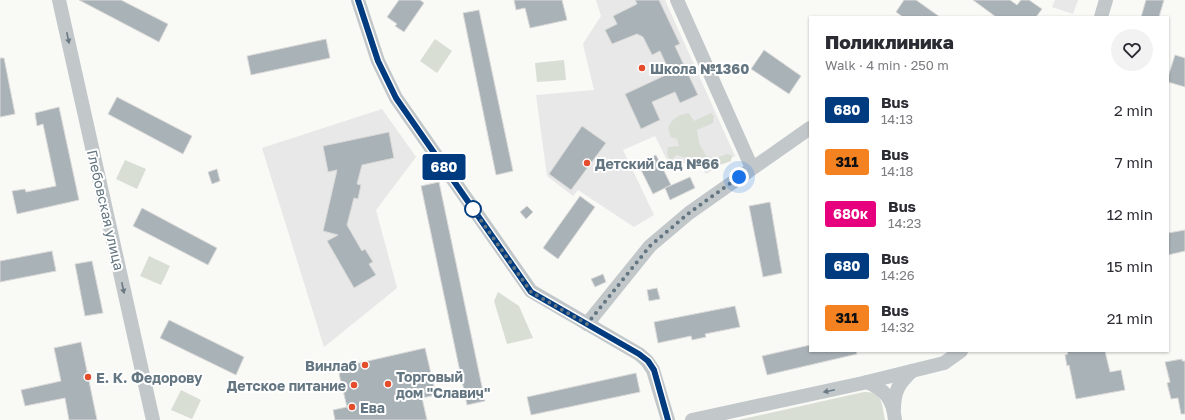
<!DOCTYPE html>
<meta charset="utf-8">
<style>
:root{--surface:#fff;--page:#f2f2f3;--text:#2b2b33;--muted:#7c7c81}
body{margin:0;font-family:"Golos Text",sans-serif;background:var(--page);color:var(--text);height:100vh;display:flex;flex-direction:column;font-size:15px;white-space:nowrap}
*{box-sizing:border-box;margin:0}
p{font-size:13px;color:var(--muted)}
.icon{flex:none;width:22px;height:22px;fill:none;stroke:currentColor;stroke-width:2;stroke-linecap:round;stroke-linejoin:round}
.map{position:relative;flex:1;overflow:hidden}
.drawer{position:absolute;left:809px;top:16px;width:360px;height:336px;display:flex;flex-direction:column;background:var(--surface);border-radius:0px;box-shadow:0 1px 3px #0004}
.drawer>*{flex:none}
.badge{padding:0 8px;border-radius:3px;font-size:14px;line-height:26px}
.you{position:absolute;width:20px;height:20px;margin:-10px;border:3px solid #fff;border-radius:50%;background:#1a73e8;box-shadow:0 0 0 6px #1a73e833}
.map>.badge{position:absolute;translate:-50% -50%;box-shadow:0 0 0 2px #fff}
.round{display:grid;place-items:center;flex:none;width:42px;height:42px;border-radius:21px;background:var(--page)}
.head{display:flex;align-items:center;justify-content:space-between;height:68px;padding:0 16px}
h1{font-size:19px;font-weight:800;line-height:30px}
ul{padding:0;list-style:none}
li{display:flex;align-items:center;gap:12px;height:52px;padding:0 16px}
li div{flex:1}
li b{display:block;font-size:15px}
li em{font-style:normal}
li .badge{min-width:44px;font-weight:700;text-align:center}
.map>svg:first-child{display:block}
.built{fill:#e7e8e7}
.green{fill:#d9ded5}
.building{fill:#a9b2b7;stroke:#dbdad9}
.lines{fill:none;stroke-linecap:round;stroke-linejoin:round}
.minor{stroke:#c2c7ca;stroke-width:14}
.oneway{fill:#697a85}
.line-casing{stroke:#fff;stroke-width:9}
.line{stroke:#003b80;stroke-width:6}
.walk{stroke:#647681;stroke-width:4;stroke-dasharray:0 7.2}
.poi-dot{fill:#e44c2b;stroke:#fff;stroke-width:1.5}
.stop-dot{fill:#fff;stroke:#003b80;stroke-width:2}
.labels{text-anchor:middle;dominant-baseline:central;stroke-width:4;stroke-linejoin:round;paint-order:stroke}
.poi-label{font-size:14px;font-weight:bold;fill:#647681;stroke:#fff;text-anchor:start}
.street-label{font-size:14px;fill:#647681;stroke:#fff}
</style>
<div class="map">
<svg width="1185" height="420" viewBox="0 0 1185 420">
<rect width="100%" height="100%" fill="#f9f9f6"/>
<g class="built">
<polygon points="596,0 665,0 735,156 706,174 697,160 670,166 655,136 623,150 654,215 634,227 578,190 573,196 547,176 536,95 594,90 583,44 601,16"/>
<polygon points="1055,0 1078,0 1073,14 1052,7"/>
<polygon points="382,109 416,157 376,210 397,288 324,347 262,148"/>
</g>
<g class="green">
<polygon points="435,39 452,51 437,73 420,61"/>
<polygon points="564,60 566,80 537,82 535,63"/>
<path d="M689 113 694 121 711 113 714 116 713 123 697 130 699 143 706 156 716 158 727 154 732 155 731 161 709 169 704 167 698 157 686 158 677 155 670 161 667 153 668 147 679 146 677 139 671 137 668 128C673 117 678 115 689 113Z"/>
<polygon points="125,160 146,169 137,189 116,179"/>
<polygon points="149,256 170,266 161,285 140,276"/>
<polygon points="498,292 519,306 533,338 507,344 494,301"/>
<polygon points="181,390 201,400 192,419 171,410"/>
<path d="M864 392C883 391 882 405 885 420H738Z"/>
</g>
<g class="building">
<polygon points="79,0 121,0 168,24 159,42"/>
<polygon points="399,0 420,0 424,3 404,32 395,26 397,24 387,17"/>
<polygon points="514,0 562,0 567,20 530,28 525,8 516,10"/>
<polygon points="635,0 659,0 680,44 675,46 698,95 680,103 675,92 652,102 660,120 641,129 625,94 670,73 660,51 652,55 643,37 637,34 612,44 605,30 617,24 613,16 637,4"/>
<polygon points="904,0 916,0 940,17 903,17 896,12"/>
<polygon points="973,0 1010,0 1017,5 1021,0 1029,0 1042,9 1036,17 996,17"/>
<polygon points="1146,0 1164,0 1159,17 1141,17"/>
<polygon points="479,10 513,171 496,175 463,13"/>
<polygon points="326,39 330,58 251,75 247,56"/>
<polygon points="764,50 801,76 789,94 751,69"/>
<polygon points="1175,55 1185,58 1185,87 1168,82 1168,77"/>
<polygon points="0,58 4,58 15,114 0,117"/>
<polygon points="117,97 192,136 183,154 108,114"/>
<polygon points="59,107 79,200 17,214 12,191 25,189 26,192 56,186 43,124 37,126 35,113"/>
<polygon points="582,126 606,143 571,190 549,174"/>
<polygon points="389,132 394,158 362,165 357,184 361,185 358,199 354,198 347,225 362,251 365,249 373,262 369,264 376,275 354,288 327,241 338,235 323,231 337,170 328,172 323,146"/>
<polygon points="656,155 671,185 653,194 638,164"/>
<polygon points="217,169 220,181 212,184 208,172"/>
<polygon points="690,177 695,188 670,200 665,188"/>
<polygon points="439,182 485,401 467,405 421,186"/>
<polygon points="580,196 595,207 558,259 543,248"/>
<polygon points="770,202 782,273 763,277 749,206"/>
<polygon points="527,206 533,212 526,219 520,212"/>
<polygon points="142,208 217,248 208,265 133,226"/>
<polygon points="1185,230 1185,251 1168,255 1168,233"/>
<polygon points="52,251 56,271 0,282 0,261"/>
<polygon points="92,261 103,313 85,316 75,264"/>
<polygon points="603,274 606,282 595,287 591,279"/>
<polygon points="657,288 660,299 649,301 647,290"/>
<polygon points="735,306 740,327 705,334 706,337 692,340 691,336 658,343 654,322"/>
<polygon points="169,320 244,357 236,375 160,338"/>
<polygon points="81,342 97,420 69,420 65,398 25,406 21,390 61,381 54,348"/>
<polygon points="810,345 810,351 856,351 857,354 767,375 762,356"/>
<polygon points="425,348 436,395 422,398 427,420 335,420 333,410 347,407 339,374 346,366"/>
<polygon points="1067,351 1105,351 1110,372 1121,370 1125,390 1076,399 1069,365 1067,366 1065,355 1068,354"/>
<polygon points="1182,359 1182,361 1185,361 1185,414 1181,414 1178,398 1171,399 1167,383 1170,382 1165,362"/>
<polygon points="636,373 640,392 531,415 527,397"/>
</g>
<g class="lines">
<g class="minor">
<polyline points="59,0 153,420"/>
<polyline points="358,0 378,61 396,98 531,291 639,354 647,361 653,370 668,420"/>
<polyline points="677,0 752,168"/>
<polyline points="1101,17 1106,0"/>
<polyline points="587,324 650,246 689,213 810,128"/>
<path d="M867 382C886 390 893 400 895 420"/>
<path d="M894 409C894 391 899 383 912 371"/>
<polyline points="692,420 863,383 944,363 961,351"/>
</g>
</g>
<defs><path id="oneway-solid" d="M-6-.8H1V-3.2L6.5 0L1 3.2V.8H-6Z"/></defs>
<g class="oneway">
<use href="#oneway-solid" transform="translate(68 38) rotate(78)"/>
<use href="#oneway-solid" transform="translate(123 288) rotate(78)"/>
<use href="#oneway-solid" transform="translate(829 391) rotate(168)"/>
</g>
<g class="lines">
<g class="line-casing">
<polyline id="line" points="358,0 378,61 396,98 531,292 639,354 648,361 654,370 668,420"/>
</g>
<use href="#line" class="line"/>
<polyline class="walk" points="473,209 531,292 587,324 650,246 689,213 739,177"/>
</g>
<g class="poi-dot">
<circle cx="642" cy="68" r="4"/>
<circle cx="587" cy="163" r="4"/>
<circle cx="365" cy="365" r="4"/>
<circle cx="88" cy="377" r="4"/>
<circle cx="388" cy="384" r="4"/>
<circle cx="354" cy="385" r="4"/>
<circle cx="352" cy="407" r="4"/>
</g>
<circle class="stop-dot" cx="473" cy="209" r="8"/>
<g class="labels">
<g class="poi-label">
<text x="650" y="68">Школа №1360</text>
<text x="595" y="163">Детский сад №66</text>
<text x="357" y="365" text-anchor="end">Винлаб</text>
<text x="396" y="376">Торговый<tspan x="396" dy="16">дом "Славич"</tspan></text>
<text x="96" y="377">Е. К. Федорову</text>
<text x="346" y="385" text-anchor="end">Детское питание</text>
<text x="360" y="407">Ева</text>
</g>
<g class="street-label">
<text transform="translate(106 210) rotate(77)">Глебовская улица</text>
</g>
</g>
</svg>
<div class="you" style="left:739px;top:177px"></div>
<b class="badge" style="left:444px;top:167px;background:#003b80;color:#fff">680</b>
<section class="drawer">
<div class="head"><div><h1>Поликлиника</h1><p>Walk · 4 min · 250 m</p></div><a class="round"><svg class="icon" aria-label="heart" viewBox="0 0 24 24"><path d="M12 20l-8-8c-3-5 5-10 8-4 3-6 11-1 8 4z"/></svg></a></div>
<ul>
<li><span class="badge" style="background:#003b80;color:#fff">680</span><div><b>Bus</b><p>14:13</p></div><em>2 min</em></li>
<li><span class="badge" style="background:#f58220;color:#111">311</span><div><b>Bus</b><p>14:18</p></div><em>7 min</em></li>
<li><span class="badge" style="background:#e6007e;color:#fff">680к</span><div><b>Bus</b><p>14:23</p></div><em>12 min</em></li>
<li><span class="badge" style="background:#003b80;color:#fff">680</span><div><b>Bus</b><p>14:26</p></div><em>15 min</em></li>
<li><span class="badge" style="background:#f58220;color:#111">311</span><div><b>Bus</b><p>14:32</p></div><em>21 min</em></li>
</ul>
</section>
</div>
